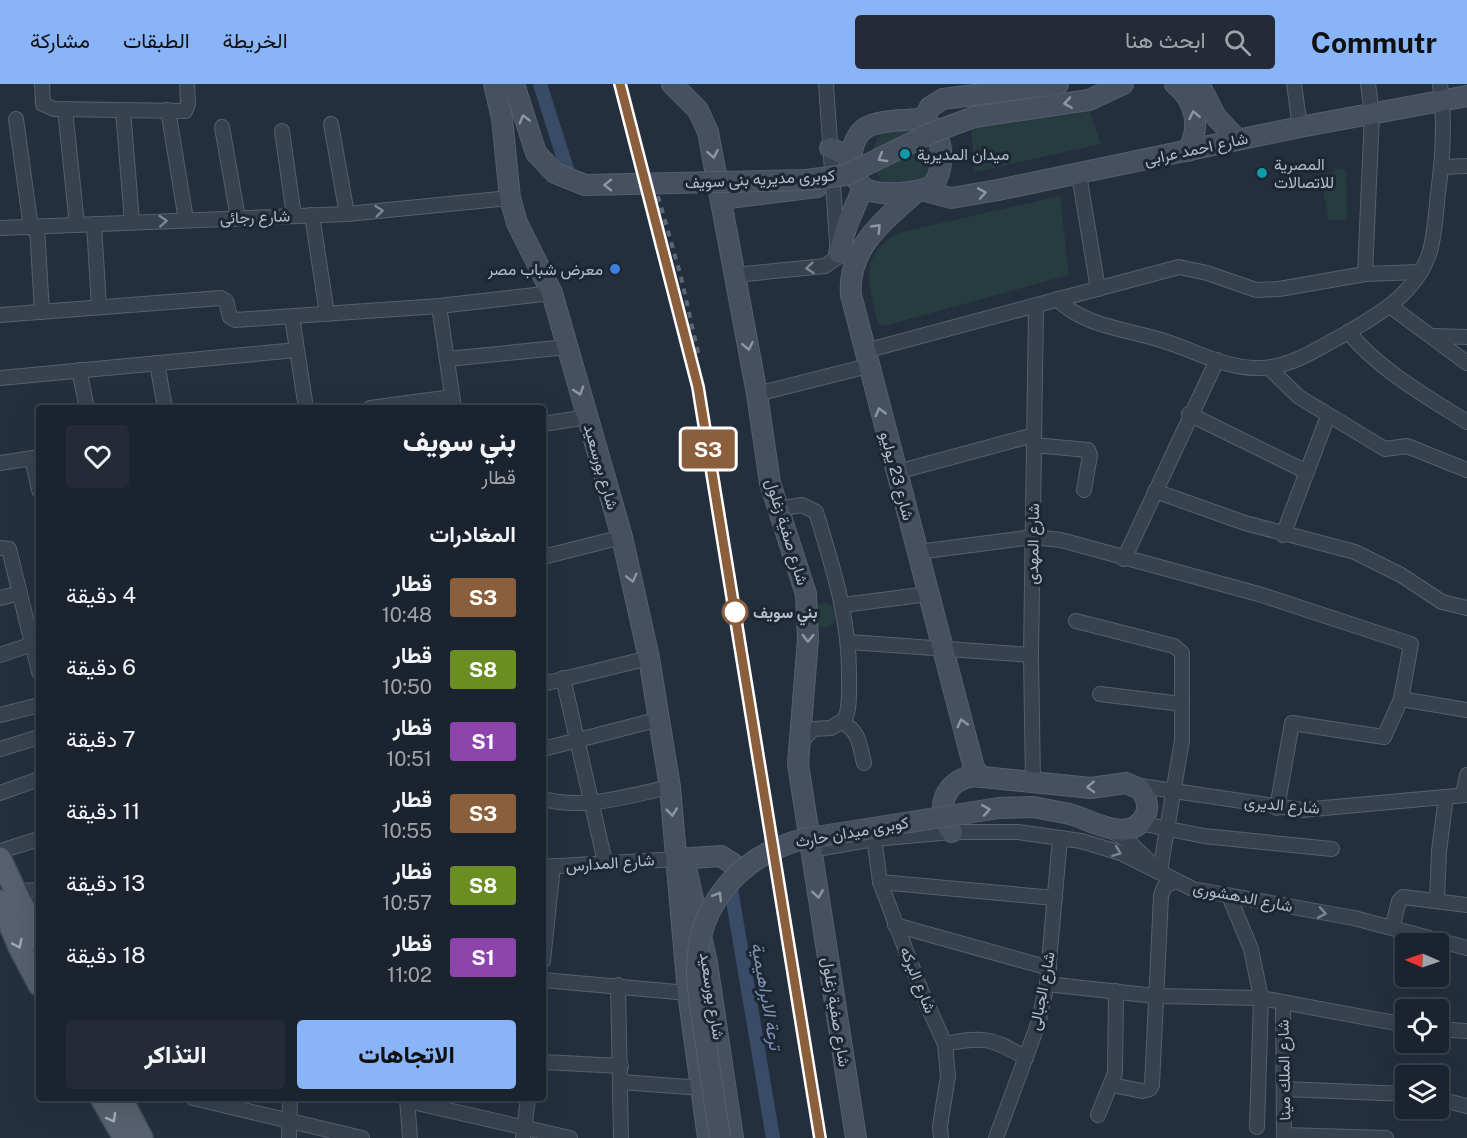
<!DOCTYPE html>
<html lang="ar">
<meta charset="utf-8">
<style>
:root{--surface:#1b232e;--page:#242b36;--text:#f1f3f6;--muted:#a0a4aa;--line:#39404a;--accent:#8ab4f8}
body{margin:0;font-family:"Public Sans",Vazirmatn,sans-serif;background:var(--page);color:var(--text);direction:rtl;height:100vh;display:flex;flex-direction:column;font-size:22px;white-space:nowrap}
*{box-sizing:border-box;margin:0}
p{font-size:20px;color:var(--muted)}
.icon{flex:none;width:33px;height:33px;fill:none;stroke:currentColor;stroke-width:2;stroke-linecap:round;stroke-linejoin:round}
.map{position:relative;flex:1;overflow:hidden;direction:ltr}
.drawer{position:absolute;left:36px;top:321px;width:510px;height:696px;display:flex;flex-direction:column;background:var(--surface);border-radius:6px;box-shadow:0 6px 24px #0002,0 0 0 2px var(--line);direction:rtl}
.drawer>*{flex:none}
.badge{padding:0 12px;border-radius:4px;font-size:21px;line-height:39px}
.needle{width:39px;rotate:272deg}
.buttons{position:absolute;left:1395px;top:849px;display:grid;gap:12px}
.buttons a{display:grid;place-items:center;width:54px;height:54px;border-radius:6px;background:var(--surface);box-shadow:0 6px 24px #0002,0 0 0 2px var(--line);font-size:30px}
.map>.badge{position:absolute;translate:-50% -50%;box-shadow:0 0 0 3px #fff}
h2{padding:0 30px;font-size:22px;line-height:54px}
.round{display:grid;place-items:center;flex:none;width:63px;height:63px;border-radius:6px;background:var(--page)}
.overview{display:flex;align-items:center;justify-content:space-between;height:102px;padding:0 30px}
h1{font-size:28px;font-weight:800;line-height:45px}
.primary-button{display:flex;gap:12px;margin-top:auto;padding:12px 30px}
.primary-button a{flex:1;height:69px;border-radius:6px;background:var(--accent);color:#111;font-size:24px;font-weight:800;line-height:69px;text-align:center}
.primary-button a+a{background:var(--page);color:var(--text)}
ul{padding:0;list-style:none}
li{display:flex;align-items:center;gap:18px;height:72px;padding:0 30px}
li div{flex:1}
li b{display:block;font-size:22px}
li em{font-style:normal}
li .badge{min-width:66px;font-weight:700;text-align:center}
header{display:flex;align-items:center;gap:36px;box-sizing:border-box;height:84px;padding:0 30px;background:var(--accent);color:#111}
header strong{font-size:28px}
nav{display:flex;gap:33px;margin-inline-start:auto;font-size:21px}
.search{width:420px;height:54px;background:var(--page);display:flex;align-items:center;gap:15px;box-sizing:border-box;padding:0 21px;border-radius:6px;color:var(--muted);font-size:22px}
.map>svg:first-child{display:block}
.green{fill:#263c3f}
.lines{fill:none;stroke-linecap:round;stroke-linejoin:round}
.canal{stroke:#394c67;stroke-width:14}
.street-casing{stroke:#565f6c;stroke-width:16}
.secondary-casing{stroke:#565f6c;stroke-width:22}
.primary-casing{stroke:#414a57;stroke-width:24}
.street{stroke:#38414e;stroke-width:14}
.secondary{stroke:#465061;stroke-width:20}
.primary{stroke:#56606e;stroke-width:21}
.rail{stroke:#5a6575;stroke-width:4;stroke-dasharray:6 6;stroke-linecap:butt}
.secondary-bridge-casing{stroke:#565f6c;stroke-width:22;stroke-linecap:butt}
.secondary-bridge{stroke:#465061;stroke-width:20}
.oneway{stroke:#8e96a5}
.oneway2{stroke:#7c8592}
.oneway3{stroke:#a1aab7}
.line-casing{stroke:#fff;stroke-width:14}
.line{stroke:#8b5e3c;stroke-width:9}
.culture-dot{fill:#0f9aa8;stroke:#1d2633;stroke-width:2}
.shop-dot{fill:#3f7fe0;stroke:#1d2633;stroke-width:2}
.stop-dot{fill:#fff;stroke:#8b5e3c;stroke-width:3}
.labels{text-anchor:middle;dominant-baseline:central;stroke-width:6;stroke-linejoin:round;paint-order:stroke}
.street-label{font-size:16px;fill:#b4bcc9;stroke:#1d2633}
.poi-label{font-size:16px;fill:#b4bcc9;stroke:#1d2633;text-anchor:start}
.stop-label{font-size:16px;font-weight:bold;fill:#b4bcc9;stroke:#1d2633;text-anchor:start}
.water-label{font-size:18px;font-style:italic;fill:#7c92b1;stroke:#1d2633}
</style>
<header>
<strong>Commutr</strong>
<div class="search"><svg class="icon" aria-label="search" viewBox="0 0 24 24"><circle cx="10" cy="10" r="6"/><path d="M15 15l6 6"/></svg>ابحث هنا</div>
<nav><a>الخريطة</a><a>الطبقات</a><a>مشاركة</a></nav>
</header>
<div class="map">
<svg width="1467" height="1054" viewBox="0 0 1467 1054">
<rect width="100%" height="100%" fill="#242f3e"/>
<g class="green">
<polygon points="1090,28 1101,60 975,88 971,44"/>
<circle cx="903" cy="73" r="31"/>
<polygon points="1334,84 1346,86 1347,136 1329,136 1328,132 1320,91 1334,88"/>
<path d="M1060 112 1069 191 884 242 878 239C869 201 857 172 898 149Z"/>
<circle cx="824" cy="531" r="12"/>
</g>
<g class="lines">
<g class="canal">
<polyline points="540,0 567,85"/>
<polyline points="729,793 773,1054"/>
</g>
<g class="street-casing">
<g id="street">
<polyline points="42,0 43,20 54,25 185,27 188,20 187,0"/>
<polyline points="1294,0 1300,43"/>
<polyline points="65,25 77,141"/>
<polyline points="123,26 132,138"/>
<polyline points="168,26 186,136"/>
<polyline points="16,35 31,144"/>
<polyline points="331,40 347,130"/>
<polyline points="222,43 238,134"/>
<polyline points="282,47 294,132"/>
<polyline points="1441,83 1467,82"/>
<polyline points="1079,91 1098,205"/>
<polyline points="312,131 327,230"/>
<polyline points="94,140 99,223"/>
<polyline points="37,143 42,228"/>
<polyline points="0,144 347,130 510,114"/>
<polyline points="1365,190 1372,30 1368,0"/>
<polyline points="735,191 825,182 838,173 826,0"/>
<path d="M1057 215C1083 242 1126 245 1161 256 1191 265 1224 284 1256 284 1286 285 1310 269 1336 255 1372 235 1417 211 1430 167 1435 149 1436 128 1438 109 1443 73 1445 35 1440 0"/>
<polyline points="439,222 454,324"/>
<polyline points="1390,222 1467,279"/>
<polyline points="0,231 221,214 226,217 230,233 235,236 439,222 552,209"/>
<polyline points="292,233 306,324"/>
<path d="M1348 248C1381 287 1424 311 1467 338"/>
<polyline points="1431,252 1467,253"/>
<polyline points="865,267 1179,183 1207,189 1256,206 1279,205 1365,190 1419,188"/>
<polyline points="447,275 567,263"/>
<polyline points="157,279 165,324"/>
<polyline points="1269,284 1299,313 1385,365 1407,362 1467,386"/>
<polyline points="79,286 87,324"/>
<polyline points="0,294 297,266"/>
<polyline points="757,310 868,282"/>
<polyline points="370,324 452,313"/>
<polyline points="1189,330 1307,388"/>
<polyline points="543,340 587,333"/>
<polyline points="1034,361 1088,366 1090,371 1084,406"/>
<polyline points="32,374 39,406"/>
<polyline points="0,379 39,373"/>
<polyline points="897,388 1034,351"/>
<polyline points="1155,407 1245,439 1355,468 1401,491 1442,518 1467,524"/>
<path d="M777 425 802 421 816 428C833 484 850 536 849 594 849 607 850 624 845 635L831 644 813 645 799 660"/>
<polyline points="1283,451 1328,332"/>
<polyline points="0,464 9,465 39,588"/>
<polyline points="918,468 1033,453 1061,456 1262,511 1411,560 1401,615 1384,653 1292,639 1277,724"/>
<polyline points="543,473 622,453"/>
<polyline points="1124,475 1217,276"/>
<polyline points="0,514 20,509"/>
<polyline points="843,521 928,510"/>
<polyline points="1076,537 1174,562 1182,569 1182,656 1160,787"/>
<polyline points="849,558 1031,571"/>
<polyline points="0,571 33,560"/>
<polyline points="563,594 605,778"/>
<polyline points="543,600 649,574"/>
<polyline points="1100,610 1182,620"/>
<polyline points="1401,615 1467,626"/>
<polyline points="0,631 39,621"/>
<path d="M842 639C859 645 860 663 864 679"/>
<polyline points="0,665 39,653"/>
<polyline points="543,665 660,635"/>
<polyline points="1033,698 1031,571 1036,223"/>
<polyline points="1134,701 1302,726 1467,711"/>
<polyline points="0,709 39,695"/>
<polyline points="1463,711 1467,691"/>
<path d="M543 715C586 726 627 712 670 703"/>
<polyline points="1139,739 1204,752 1332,765"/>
<polyline points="1109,745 1128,757 1152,780"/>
<polyline points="873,746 880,798 922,909 945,960 948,992 940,1042 941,1054"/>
<polyline points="811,766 874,755 952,748 1018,748 1081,757 1121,769 1193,805 1354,834 1467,864"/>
<polyline points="0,767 39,755"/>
<polyline points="543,783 677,775"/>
<polyline points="880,798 1055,814"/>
<polyline points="16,807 39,806"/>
<polyline points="1229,812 1251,865 1261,914 1257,1043"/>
<polyline points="1437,817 1439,767 1446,713"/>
<polyline points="895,841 1049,884"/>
<polyline points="1392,844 1399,817 1403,813 1467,821"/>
<polyline points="543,877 553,782"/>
<polyline points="543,896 688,909"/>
<polyline points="1047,900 1155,912 1261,914 1406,941"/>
<polyline points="618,901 621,1054"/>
<polyline points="1283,919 1284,1054"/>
<polyline points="1438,945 1467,947"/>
<path d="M945 960C984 952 992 954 1026 974"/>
<polyline points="543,978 621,982"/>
<polyline points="621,998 702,1004"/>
<polyline points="1112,1001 1142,1007 1150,1005 1152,1001 1161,812 1164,803 1175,797"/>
<polyline points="1284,1005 1406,1010"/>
<polyline points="193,1014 362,1054"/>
<polyline points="407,1014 410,1054"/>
<polyline points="1438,1015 1467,1022"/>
<polyline points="408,1017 570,1054"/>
<polyline points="1098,1031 1115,989 1116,907"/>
<polyline points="1284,1051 1386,1054"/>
<polyline points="289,1054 290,1014"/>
<polyline points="523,1054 528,1014"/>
<polyline points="996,1054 1038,940 1047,900 1060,754"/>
</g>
</g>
<g class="secondary-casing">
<g id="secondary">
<polyline points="494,0 502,34 510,114 517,139 552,209 622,453 649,574 670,703 688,909 708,1054"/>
<polyline points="514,0 536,69"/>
<polyline points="672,0 698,26 708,48 757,310 770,399 806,510 808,555 798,680 856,1054"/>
<path d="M1175 0C1196 17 1201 43 1188 67"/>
<polyline points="1199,0 1216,33 1238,56"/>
<polyline points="974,33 1089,16 1123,0"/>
<path d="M919 35C944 41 947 83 933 101 921 110 874 113 863 103 846 88 848 52 869 42 883 36 903 36 919 35Z"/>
<polyline points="923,36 930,23 943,15 1058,0"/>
<polyline points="830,64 852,74"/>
<polyline points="925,107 951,114 998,106 1300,43 1467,12"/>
<path d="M915 109C884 136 847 165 851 211L974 684 981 693"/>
<polyline points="721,115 817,103"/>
<polyline points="839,169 847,141 863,104"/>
<path d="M952 748C933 726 945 696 973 692L1091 704 1126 699 1140 705C1146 713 1150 722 1145 732 1130 761 1091 736 1070 730"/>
<polyline points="677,775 721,772 742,786"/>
<polyline points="687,788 707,879 733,1054"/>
</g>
</g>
<g class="primary-casing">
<g id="primary">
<polyline points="0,774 39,857"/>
<polyline points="0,817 19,863 39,901"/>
<polyline points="101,1014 124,1054"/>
<polyline points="121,1014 142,1054"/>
</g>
</g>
<use href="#street" class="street"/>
<use href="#secondary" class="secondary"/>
<use href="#primary" class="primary"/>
<g class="rail">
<polyline points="620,0 698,303 820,1054"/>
<polyline points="658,112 681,193 699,273"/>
</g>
<g class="secondary-bridge-casing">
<g id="secondary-bridge">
<polyline points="536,69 555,89 585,101 806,96 846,91 931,49 974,33"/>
<path d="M720 1054C715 1021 710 988 705 954 702 932 697 909 697 886 697 819 741 772 803 755L999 724 1033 723 1070 730"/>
</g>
</g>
<use href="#secondary-bridge" class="secondary-bridge"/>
</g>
<defs><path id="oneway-chevron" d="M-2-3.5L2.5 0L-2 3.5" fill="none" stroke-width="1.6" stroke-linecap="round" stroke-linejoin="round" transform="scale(1.5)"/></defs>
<g class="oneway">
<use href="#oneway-chevron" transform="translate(1068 19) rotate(171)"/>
<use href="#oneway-chevron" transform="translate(1194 31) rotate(-101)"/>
<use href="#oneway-chevron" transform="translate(524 35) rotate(-106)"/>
<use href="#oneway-chevron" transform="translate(713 70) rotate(80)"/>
<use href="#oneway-chevron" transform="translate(882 74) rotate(149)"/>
<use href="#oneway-chevron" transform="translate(608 101) rotate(179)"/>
<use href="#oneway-chevron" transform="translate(982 109) rotate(-10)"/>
<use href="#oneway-chevron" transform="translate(877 144) rotate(-46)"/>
<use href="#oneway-chevron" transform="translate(748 262) rotate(79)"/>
<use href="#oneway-chevron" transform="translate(579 307) rotate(73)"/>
<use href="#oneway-chevron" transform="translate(880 328) rotate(-105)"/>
<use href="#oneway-chevron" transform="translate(632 494) rotate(76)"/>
<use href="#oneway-chevron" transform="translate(808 554) rotate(91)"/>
<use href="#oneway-chevron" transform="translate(962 639) rotate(-105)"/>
<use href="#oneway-chevron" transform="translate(1091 703) rotate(178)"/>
<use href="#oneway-chevron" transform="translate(986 726) rotate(-9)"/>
<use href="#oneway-chevron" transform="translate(672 728) rotate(84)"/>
<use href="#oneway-chevron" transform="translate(818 810) rotate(81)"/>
<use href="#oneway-chevron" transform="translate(718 812) rotate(-58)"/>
</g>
<g class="oneway2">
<use href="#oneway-chevron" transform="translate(379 127) rotate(-6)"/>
<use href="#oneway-chevron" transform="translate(163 137) rotate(-3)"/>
<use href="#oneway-chevron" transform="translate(810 184) rotate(175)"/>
<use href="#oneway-chevron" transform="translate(1117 768) rotate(21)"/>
<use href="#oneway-chevron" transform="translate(1322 829) rotate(10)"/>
</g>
<g class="oneway3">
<use href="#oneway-chevron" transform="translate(18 860) rotate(65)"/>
<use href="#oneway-chevron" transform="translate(112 1034) rotate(61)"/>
</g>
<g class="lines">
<g class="line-casing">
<polyline id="line" points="620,0 698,303 820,1054"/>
</g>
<use href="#line" class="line"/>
</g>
<g class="culture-dot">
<circle cx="905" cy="70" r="6"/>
<circle cx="1262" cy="89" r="6"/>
</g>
<circle class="shop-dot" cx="615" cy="185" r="6"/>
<circle class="stop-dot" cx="735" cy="528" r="12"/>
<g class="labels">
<g class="street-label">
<text transform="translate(1196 65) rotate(-12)">شارع احمد عرابى</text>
<text transform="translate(760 95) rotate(-3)">كوبرى مديريه بنى سويف</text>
<text transform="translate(255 133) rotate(-2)">شارع رجائى</text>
<text transform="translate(601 383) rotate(74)">شارع بورسعيد</text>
<text transform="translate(897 392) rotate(75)">شارع 23 يوليو</text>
<text transform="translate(787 448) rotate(73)">شارع صفية زغلول</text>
<text transform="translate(1033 460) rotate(-89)">شارع المهدى</text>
<text transform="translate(1282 721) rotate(5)">شارع الديرى</text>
<text transform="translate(852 748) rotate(-10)">كوبرى ميدان حارث</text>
<text transform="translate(610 779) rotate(-4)">شارع المدارس</text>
<text transform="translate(1243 813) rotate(11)">شارع الدهشورى</text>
<text transform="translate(918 896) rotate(68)">شارع البركه</text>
<text transform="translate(1042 907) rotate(-79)">شارع الجبالى</text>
<text transform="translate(712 912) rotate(81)">شارع بورسعيد</text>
<text transform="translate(836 928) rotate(81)">شارع صفية زغلول</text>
<text transform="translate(1284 986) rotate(-91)">شارع الملك مينا</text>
</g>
<g class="poi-label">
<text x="917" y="70">ميدان المديرية</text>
<text x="1274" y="80">المصرية<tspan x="1274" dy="18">للاتصالات</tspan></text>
<text x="603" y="185" text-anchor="end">معرض شباب مصر</text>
</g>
<g class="stop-label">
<text x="753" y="528">بني سويف</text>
</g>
<g class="water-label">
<text transform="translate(767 912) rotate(80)">ترعة الابراهيمية</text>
</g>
</g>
</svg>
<div class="buttons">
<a><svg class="needle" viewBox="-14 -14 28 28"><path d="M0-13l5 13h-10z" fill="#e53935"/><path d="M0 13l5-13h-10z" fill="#a0a4aa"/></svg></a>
<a><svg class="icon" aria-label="locate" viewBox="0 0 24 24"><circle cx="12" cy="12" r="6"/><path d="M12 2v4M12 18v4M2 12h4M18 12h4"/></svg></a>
<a><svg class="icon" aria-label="layers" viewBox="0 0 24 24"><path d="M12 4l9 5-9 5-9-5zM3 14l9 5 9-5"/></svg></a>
</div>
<b class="badge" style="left:708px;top:365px;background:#8b5e3c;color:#fff">S3</b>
<section class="drawer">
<div class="overview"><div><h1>بني سويف</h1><p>قطار</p></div><a class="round"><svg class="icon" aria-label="heart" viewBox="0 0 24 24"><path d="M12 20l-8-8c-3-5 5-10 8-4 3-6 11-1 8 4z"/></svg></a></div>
<h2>المغادرات</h2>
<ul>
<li><span class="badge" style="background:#8b5e3c;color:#fff">S3</span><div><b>قطار</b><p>10:48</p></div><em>4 دقيقة</em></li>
<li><span class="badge" style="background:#6b8e23;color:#fff">S8</span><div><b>قطار</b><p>10:50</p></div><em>6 دقيقة</em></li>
<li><span class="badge" style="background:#8e44ad;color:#fff">S1</span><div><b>قطار</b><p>10:51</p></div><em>7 دقيقة</em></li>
<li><span class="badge" style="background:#8b5e3c;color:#fff">S3</span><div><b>قطار</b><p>10:55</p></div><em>11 دقيقة</em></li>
<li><span class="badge" style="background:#6b8e23;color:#fff">S8</span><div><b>قطار</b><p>10:57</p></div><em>13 دقيقة</em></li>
<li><span class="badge" style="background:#8e44ad;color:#fff">S1</span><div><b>قطار</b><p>11:02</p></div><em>18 دقيقة</em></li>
</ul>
<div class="primary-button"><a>الاتجاهات</a><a>التذاكر</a></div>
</section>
</div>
